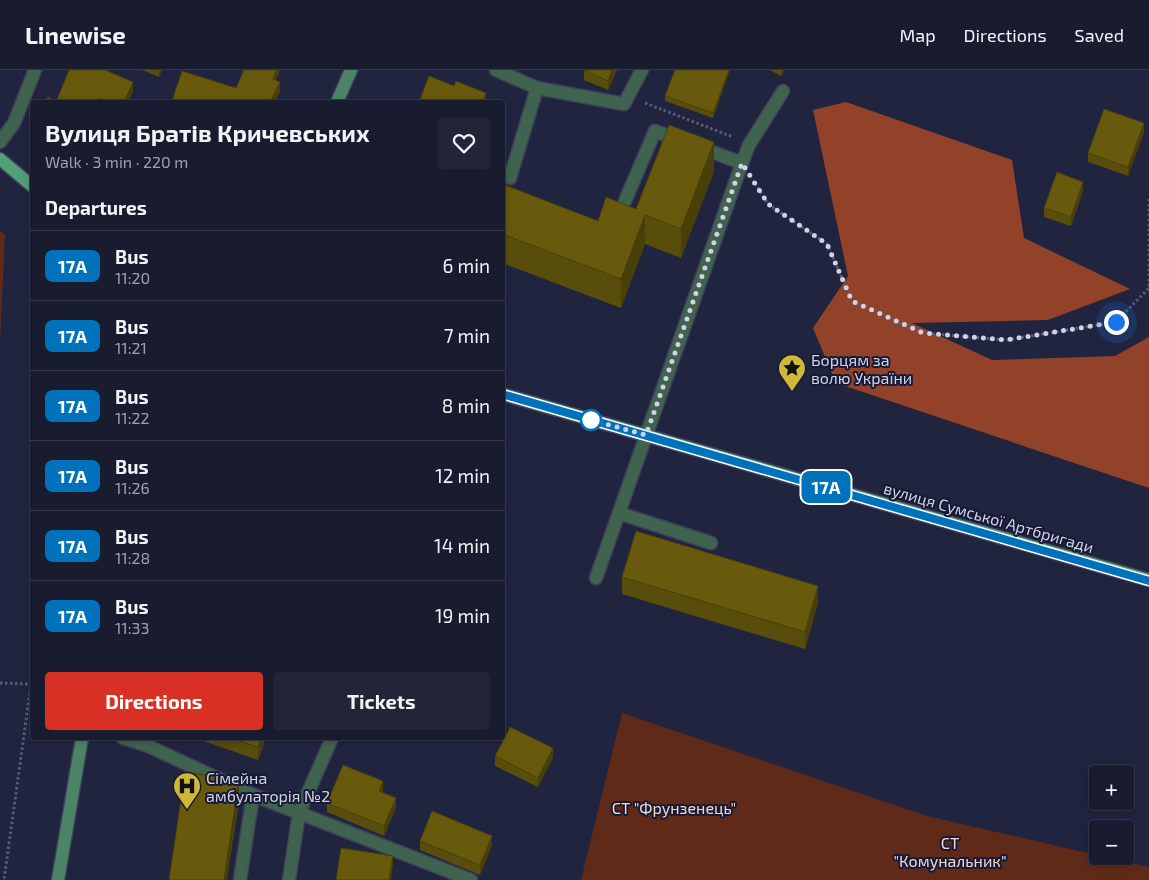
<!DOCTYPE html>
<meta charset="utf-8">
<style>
:root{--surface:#191b2f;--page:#222437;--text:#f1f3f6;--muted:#9fa1aa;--line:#37394b;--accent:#d93025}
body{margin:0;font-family:"Exo 2",sans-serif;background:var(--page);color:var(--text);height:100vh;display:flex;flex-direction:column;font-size:19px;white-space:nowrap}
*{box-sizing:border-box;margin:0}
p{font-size:16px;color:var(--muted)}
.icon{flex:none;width:28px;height:28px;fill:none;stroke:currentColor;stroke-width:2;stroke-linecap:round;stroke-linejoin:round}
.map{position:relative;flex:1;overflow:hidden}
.drawer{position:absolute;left:30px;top:30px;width:475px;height:640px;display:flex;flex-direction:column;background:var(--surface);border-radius:5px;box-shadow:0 2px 8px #0003,0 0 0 1px var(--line)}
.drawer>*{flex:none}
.badge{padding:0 10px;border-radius:8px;font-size:18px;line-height:32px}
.fabs{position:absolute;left:1089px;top:695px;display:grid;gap:10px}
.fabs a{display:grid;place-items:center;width:45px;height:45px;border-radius:5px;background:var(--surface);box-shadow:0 2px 8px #0003,0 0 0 1px var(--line);font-size:25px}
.you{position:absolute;width:25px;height:25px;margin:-12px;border:4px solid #fff;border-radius:50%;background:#1a73e8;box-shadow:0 0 0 8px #1a73e833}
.map>.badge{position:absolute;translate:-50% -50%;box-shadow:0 0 0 2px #fff}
h2{padding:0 15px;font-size:19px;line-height:45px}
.round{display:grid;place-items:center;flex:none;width:52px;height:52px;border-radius:5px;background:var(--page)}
.overview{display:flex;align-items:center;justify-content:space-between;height:85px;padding:0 15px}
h1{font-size:24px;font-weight:700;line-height:38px}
.primary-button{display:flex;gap:10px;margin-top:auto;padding:10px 15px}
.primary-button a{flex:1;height:58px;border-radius:5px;background:var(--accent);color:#fff;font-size:20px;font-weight:700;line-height:58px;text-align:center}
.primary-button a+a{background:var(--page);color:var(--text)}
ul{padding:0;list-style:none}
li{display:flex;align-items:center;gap:15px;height:70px;padding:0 15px;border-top:1px solid var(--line)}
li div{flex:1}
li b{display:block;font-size:19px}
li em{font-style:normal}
li .badge{min-width:55px;font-weight:700;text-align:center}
header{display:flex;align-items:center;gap:30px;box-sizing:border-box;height:70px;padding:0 25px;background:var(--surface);border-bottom:1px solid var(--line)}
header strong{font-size:24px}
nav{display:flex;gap:28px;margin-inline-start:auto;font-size:18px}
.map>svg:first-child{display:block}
.green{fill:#602a18}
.forest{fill:#914228}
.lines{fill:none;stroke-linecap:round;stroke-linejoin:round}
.lane-casing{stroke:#3d405a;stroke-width:15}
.street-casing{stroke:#3d405a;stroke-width:15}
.secondary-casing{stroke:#3d405a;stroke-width:15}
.primary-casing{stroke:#3d405a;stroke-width:15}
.path{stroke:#585b74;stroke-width:3;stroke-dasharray:2.5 2.5;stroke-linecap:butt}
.lane{stroke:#40634f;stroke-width:12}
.street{stroke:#40634f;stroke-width:12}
.secondary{stroke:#4c8566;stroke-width:12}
.primary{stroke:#539f77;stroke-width:12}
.wall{fill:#594d0b}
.shaded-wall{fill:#483f09}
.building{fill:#675a0d;stroke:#483f09}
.line-casing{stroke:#fff;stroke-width:11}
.line{stroke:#0072bc;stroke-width:8}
.walk{stroke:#d0d3e6;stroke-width:5;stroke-dasharray:0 9}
.stop-dot{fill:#fff;stroke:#0072bc;stroke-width:2.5}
.labels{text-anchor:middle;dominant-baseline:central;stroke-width:4;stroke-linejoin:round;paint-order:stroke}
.poi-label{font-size:16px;fill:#d0d3e6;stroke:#181a35;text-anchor:start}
.street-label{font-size:16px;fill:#d0d3e6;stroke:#181a35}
.park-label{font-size:16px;fill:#f2dad2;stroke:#181a35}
</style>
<header>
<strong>Linewise</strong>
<nav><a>Map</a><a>Directions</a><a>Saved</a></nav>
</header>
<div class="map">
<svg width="1149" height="810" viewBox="0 0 1149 810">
<rect width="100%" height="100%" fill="#21243f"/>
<g class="green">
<polygon points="0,161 5,165 0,272"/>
<polygon points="622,643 927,746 1149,797 1149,810 581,810"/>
</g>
<polygon class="forest" points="846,32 1012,90 1024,168 1130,219 1048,250 912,253 992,290 1115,286 1149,267 1149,418 836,313 813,258 848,206 813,40"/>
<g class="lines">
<g class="lane-casing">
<g id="lane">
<polyline points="496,0 537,18 510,108"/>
<polyline points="537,18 624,34 642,0"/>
<polyline points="742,93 749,75 783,21"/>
<polyline points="619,443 711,473"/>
<polyline points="596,508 742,93 655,61 625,131"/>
<polyline points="123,668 146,675 253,725 471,810"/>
<polyline points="240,810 253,725"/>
</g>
</g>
<g class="street-casing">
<g id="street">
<polyline points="0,72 14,53 35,0"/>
<polyline points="289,810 299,743 332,668"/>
</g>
</g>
<g class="secondary-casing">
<g id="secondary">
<polyline points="337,32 351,0"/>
<polyline points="58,810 82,668"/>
</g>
</g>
<g class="primary-casing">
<g id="primary">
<polyline points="0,89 32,116"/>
<polyline points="502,324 1149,510"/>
</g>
</g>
<g class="path">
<polyline points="645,33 733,67"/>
<polyline points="755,113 768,134 827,174 852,231 923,263 1006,270 1116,252 1149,218 1149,129"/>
<polyline points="0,613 31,614 4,810"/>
</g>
<use href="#lane" class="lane"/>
<use href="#street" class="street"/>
<use href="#secondary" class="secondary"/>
<use href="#primary" class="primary"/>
</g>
<g class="wall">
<polygon points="142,0 162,0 159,7"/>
<polygon points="584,0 617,0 608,20 584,10"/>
<polygon points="675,0 730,0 713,48 665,31 665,26"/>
<polygon points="770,0 784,0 781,6"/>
<polygon points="133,21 128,32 45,32 56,32"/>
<polygon points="1144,62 1128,106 1088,92 1088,83"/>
<polygon points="714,101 681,188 645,174 621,238 502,193 502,114 598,151 636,139"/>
<polygon points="1083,121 1071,156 1044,147 1044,138"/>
<polygon points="622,507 818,533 805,579 622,524"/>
<polygon points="195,668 266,668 258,690"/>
<polygon points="495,686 553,687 538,717 495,696"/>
<polygon points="383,721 382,723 396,737 384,766 327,742 327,733"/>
<polygon points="420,771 492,775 480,805 420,780"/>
</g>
<g class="shaded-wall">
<polygon points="159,0 162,0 159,7"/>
<polygon points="276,0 280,0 273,18 273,9"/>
<polygon points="612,0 617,0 608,20 608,11"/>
<polygon points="729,0 730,0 713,48 713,43"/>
<polygon points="782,0 784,0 781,6 781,1"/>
<polygon points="133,12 133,21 128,32 124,32"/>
<polygon points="280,12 280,22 275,32 270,32"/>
<polygon points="486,23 486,32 482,32"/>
<polygon points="1144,53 1144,62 1128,106 1128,97"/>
<polygon points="714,72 714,101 681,188 681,159"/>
<polygon points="1083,112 1083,121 1071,156 1071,147"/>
<polygon points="645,145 645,174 621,238 621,209"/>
<polygon points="818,516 818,533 805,579 805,562"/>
<polygon points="261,668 266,668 258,690 258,677"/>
<polygon points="553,678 553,687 538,717 538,708"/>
<polygon points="239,710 239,733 227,810 224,810"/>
<polygon points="383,711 383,721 379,731 379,721"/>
<polygon points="396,728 396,737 384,766 384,756"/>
<polygon points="492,766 492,775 480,805 480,795"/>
<polygon points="393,786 393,795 391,810 389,810"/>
</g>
<g class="building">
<polygon points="69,0 105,0 133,12 124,32 110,32 98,28 96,32 45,32 48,27 56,32"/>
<polygon points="244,0 276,0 273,9 280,12 270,32 177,32 172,31 182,1 236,18"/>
<polygon points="584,0 612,0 608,11"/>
<polygon points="675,0 729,0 713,43 665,26"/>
<polygon points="429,6 454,16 456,11 486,23 482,32 419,32"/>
<polygon points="1104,39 1144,53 1128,97 1088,83"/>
<polygon points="669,55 714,72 681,159 645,145 621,209 502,164 502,114 598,151 606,127 636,139"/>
<polygon points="1057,102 1083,112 1071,147 1044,138"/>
<polygon points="636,461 818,516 805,562 622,507"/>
<polygon points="510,657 553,678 538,708 495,686"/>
<polygon points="231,668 261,668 258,677"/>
<polygon points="343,695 383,711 379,721 396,728 384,756 327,733"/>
<polygon points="185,702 239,710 224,810 169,810"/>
<polygon points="432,741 492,766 480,795 420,771"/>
<polygon points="341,778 393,786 389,810 336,810"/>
</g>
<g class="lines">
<g class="line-casing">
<polyline id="line" points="502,324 1149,511"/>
</g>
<use href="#line" class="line"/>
<polyline class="walk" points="591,350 646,365 742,93 768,134 827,174 852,231 923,263 1006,270 1116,252"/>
</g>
<defs>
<g id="sight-pin" transform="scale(1.4375)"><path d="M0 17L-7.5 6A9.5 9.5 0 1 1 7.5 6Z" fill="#cfb837" stroke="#181a35"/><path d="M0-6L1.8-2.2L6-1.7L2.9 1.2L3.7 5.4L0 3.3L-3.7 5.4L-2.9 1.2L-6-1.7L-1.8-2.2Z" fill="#111"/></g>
<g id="hospital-pin" transform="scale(1.4375)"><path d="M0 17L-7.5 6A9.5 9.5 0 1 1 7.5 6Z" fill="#cfb837" stroke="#181a35"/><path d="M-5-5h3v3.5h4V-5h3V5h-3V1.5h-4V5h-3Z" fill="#111"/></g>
</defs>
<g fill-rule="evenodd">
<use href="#sight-pin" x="792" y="298"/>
<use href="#hospital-pin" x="187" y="716"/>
</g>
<circle class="stop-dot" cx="591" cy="350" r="10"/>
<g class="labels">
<g class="poi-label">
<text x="811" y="289">Борцям за<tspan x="811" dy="18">волю України</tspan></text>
<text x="206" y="707">Сімейна<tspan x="206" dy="18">амбулаторія №2</tspan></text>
</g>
<g class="street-label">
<text transform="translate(989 447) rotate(16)">вулиця Сумської Артбригади</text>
</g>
<g class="park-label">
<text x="674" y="737">СТ "Фрунзенець"</text>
<text x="950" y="772">СТ<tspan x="950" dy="18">"Комунальник"</tspan></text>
</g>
</g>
</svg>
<div class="fabs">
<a>+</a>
<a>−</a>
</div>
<div class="you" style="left:1116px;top:252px"></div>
<b class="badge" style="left:826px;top:417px;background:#0072bc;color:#fff">17А</b>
<section class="drawer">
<div class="overview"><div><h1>Вулиця Братів Кричевських</h1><p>Walk · 3 min · 220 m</p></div><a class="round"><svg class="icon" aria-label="heart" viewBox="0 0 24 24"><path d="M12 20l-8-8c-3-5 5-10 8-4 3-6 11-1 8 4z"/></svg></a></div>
<h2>Departures</h2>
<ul>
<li><span class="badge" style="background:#0072bc;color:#fff">17А</span><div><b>Bus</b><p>11:20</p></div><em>6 min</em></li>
<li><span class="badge" style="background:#0072bc;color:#fff">17А</span><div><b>Bus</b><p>11:21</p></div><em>7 min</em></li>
<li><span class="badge" style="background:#0072bc;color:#fff">17А</span><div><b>Bus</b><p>11:22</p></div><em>8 min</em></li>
<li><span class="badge" style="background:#0072bc;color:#fff">17А</span><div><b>Bus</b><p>11:26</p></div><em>12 min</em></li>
<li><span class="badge" style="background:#0072bc;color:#fff">17А</span><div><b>Bus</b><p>11:28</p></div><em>14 min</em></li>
<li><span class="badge" style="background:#0072bc;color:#fff">17А</span><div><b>Bus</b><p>11:33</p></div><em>19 min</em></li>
</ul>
<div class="primary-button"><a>Directions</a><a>Tickets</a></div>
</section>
</div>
